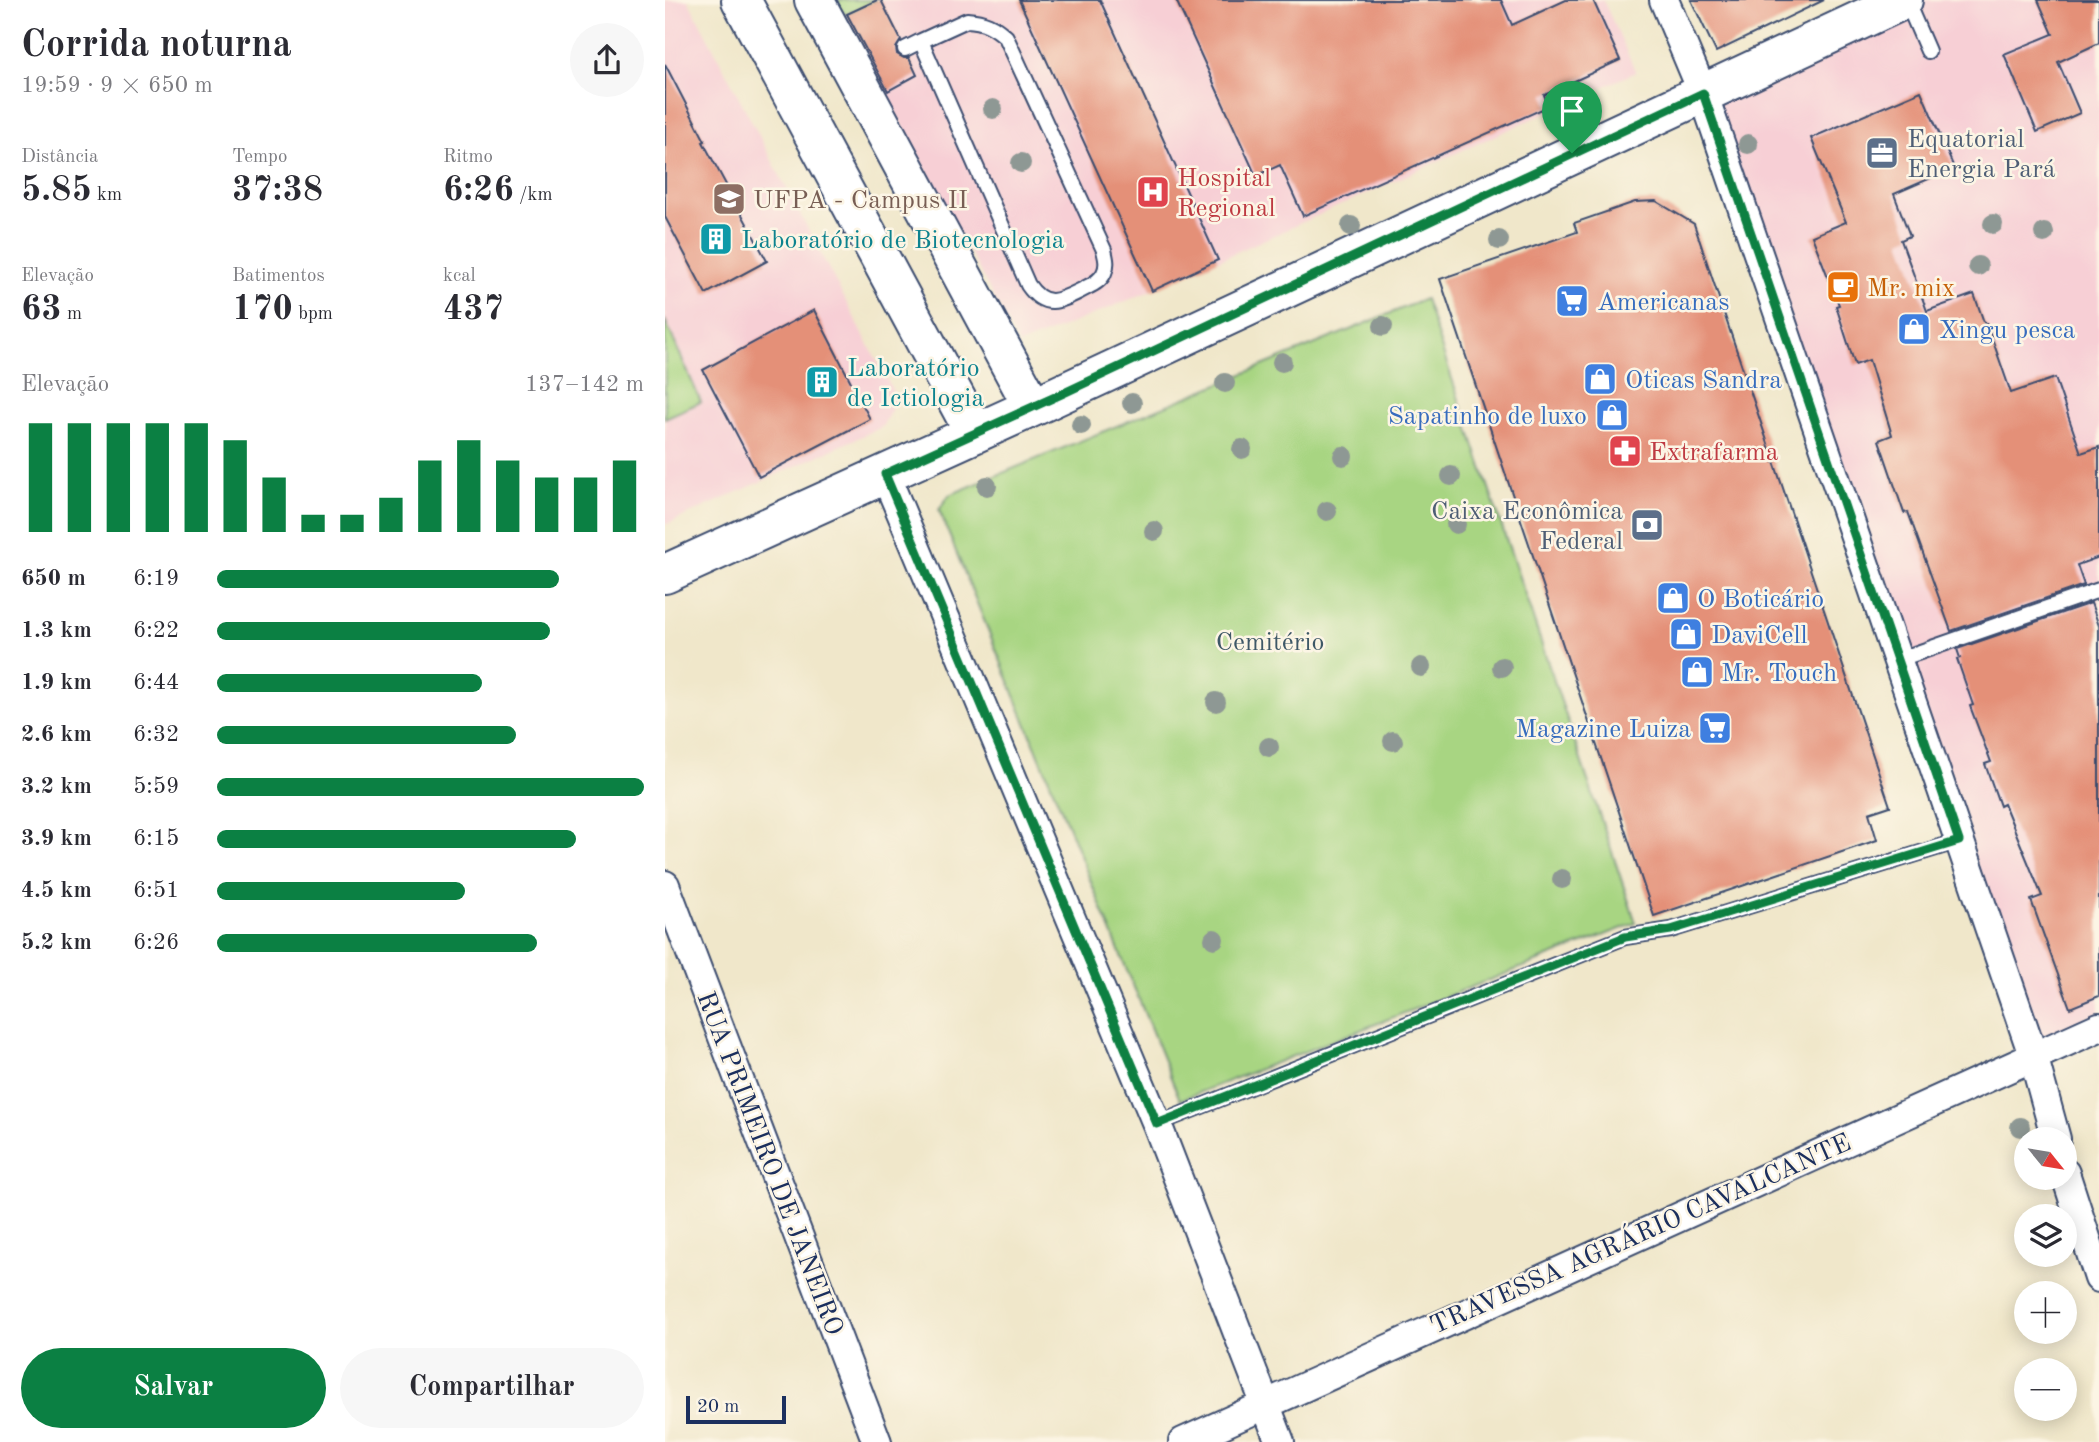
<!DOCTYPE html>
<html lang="pt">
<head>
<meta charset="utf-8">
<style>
	body { margin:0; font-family:"Old Standard TT",serif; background:#f7f7f7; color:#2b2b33; height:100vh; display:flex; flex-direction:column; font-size:26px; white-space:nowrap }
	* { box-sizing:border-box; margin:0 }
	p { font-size:23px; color:#7c7c81 }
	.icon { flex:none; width:38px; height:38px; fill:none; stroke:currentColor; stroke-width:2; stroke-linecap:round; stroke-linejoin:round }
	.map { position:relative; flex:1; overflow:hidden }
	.drawer { display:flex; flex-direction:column; background:#fff; width:665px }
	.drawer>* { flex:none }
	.needle { width:46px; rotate:120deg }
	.buttons { position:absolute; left:1349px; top:1127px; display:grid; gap:14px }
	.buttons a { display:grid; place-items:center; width:63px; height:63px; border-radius:50%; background:#fff; box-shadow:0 4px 18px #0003; font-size:35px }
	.scale { position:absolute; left:21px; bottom:18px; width:100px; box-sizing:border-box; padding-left:7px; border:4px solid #1b2f5e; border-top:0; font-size:19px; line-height:24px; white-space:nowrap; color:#1b2f5e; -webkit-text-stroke:5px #fcf5e5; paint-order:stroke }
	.pin { position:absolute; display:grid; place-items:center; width:60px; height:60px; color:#fff; margin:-72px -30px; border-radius:50% 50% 50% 0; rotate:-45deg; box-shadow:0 0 7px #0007 }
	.pin .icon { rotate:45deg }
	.round { display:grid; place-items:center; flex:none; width:74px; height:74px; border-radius:37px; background:#f7f7f7 }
	.head { display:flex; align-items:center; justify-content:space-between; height:119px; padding:0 21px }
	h1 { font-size:38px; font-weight:700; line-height:52px }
	.stats { display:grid; grid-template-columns:repeat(3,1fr); gap:10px; height:119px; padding:7px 21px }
	.stats div { display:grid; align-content:center }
	.stats b { font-size:35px; font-weight:700 }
	.stats small { font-size:19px; font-weight:400 }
	.stats p { font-size:19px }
	.chart { height:196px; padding:14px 21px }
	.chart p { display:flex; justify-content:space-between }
	.chart svg { width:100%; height:126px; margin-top:7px; stroke:#0b8043; stroke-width:6 }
	.button { display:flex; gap:14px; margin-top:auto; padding:14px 21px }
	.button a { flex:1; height:80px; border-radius:42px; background:#0b8043; color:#fff; font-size:28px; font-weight:700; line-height:80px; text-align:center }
	.button a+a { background:#f7f7f7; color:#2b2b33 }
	ul { padding:0 21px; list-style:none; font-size:23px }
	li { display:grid; grid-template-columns:112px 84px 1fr; align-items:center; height:52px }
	li i { height:18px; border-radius:9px; background:#0b8043 }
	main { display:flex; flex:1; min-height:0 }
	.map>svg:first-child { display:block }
	.built { fill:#f7cfd5 }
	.green { fill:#a8d582; stroke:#628270; stroke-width:2 }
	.building { fill:#e49078 }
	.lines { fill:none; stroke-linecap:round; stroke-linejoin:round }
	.lane-casing { stroke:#3b4b6e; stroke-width:18 }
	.street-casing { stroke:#3b4b6e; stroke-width:32 }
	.secondary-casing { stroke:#3b4b6e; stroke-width:42 }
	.lane { stroke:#fff; stroke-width:14 }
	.street { stroke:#fff; stroke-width:28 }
	.secondary { stroke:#fff; stroke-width:38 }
	.tree { fill:#8e9894 }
	.route-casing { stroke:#fff; stroke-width:14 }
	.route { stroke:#0b8043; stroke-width:9 }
	.labels { text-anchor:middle; stroke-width:5; stroke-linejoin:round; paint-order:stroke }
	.service-label { font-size:26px; fill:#4e5e75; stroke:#fcf5e5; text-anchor:start }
	.health-label { font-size:26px; fill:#be3a42; stroke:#fcf5e5; text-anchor:start }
	.education-label { font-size:26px; fill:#785e54; stroke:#fcf5e5; text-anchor:start }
	.culture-label { font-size:26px; fill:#0d838f; stroke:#fcf5e5; text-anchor:start }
	.food-label { font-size:26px; fill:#c56008; stroke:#fcf5e5; text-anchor:start }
	.shop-label { font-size:26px; fill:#366cbe; stroke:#fcf5e5; text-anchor:start }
	.park-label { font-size:26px; fill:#3e5867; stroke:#fcf5e5 }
	.street-label { font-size:26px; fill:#1b2f5e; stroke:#fcf5e5 }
</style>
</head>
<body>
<main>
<section class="drawer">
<div class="head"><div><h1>Corrida noturna</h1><p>19:59 · 9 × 650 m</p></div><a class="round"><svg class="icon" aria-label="share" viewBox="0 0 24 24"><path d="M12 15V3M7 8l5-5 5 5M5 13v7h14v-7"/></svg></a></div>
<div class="stats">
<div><p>Distância</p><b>5.85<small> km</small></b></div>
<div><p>Tempo</p><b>37:38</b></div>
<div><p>Ritmo</p><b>6:26<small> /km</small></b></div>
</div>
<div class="stats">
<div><p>Elevação</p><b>63<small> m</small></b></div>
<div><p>Batimentos</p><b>170<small> bpm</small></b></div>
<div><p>kcal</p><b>437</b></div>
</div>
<div class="chart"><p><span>Elevação</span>137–142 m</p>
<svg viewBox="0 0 160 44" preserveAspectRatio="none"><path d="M5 44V6M15 44V6M25 44V6M35 44V6M45 44V6M55 44V12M65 44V25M75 44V38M85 44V38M95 44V32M105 44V19M115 44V12M125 44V19M135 44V25M145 44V25M155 44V19"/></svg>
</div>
<ul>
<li><b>650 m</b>6:19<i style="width:80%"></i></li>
<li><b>1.3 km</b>6:22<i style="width:78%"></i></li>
<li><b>1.9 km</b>6:44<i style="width:62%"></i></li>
<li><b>2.6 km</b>6:32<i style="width:70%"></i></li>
<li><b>3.2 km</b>5:59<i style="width:100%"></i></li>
<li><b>3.9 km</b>6:15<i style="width:84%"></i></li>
<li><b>4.5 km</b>6:51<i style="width:58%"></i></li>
<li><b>5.2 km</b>6:26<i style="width:75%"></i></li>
</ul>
<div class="button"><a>Salvar</a><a>Compartilhar</a></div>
</section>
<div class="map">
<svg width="1434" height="1442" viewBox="0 0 1434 1442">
	<rect width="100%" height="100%" fill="#fcf5e5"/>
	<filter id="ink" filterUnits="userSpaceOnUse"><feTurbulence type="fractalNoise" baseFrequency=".0143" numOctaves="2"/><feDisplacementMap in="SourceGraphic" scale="14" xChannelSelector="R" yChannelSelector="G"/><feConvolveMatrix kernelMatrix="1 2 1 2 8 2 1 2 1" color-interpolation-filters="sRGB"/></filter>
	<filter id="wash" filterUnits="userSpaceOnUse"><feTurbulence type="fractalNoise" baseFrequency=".00686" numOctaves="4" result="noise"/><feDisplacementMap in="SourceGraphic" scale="28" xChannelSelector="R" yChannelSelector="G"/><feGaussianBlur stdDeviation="1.57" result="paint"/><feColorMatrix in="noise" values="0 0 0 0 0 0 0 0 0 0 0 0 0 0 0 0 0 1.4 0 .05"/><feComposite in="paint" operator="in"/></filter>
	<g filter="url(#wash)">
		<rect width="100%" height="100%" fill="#f0e7ca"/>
		<!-- built -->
		<path class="built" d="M0,0H23L232,399L217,427L0,525Z
			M171,0H938L971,72L483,292L354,345Z
			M1256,0H1434V1013L1372,1040L1046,98Z"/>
		<!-- green -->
		<path class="green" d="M171,0H212L180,15Z
			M760,299L971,923L515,1100L274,510L284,495Z
			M0,320L36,402L0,418Z"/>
		<g id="blocks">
			<!-- building -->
			<path class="building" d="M212,0H216L236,40L231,48L232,54L239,58H244L252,75L223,91L182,14Z
				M354,0H435L553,260L487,291Z
				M511,0H836L847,25L901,0H928L955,60L879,95L884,106L638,216L615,165L591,176Z
				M1026,0H1159L1051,52Z
				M1373,0H1434V43L1393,62L1415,113L1372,132L1339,54L1388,34Z
				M0,64L40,141L38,142L102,261L41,294L0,217Z
				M1256,91L1289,168L1229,194L1245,236L1236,240L1262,311L1309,294L1320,325L1322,324L1346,393L1390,378L1416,453L1434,447V557L1412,565L1419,585L1286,631L1243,512L1239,513L1214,440L1227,435L1204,360L1190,365L1171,306L1174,305L1147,236L1181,222L1146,138Z
				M991,201L1029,224L1225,806L1204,813L1212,840L989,916L775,279L912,232L909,223L970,202Z
				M149,310L205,419L94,477L38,370Z
				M1426,603L1434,626V996L1405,1008L1366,900L1377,896L1339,804L1335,806L1320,764L1326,762L1305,706L1308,705L1292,659L1295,658L1292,649Z"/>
		</g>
	</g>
	<g filter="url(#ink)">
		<use href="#blocks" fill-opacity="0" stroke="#3b4b6e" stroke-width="2"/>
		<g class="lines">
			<defs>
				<path id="lane" d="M1241,0L1263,51
					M302,20C319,21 329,26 341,37L439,250C441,258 443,265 439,273C435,282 426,285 417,290C395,301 380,310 363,285L256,41Z
					M240,49L256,41
					M1232,660L1434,590
					M492,1124L960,937L1006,930L1294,841"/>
				<path id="street" d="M999,0L1038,93L1368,1055L1391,1139
					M220,474L492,1124L615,1442
					M0,885L212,1442
					M1400,1173L1434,1278
					M518,1442L1434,1027"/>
				<path id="secondary" d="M76,0L309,432
					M149,0L368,407
					M0,574L368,407L1238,0"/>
			</defs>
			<!-- lane casing -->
			<use href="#lane" class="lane-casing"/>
			<!-- street casing -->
			<use href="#street" class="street-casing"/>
			<!-- secondary casing -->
			<use href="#secondary" class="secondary-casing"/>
			<!-- lane -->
			<use href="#lane" class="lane"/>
			<!-- street -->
			<use href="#street" class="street"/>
			<!-- secondary -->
			<use href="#secondary" class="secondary"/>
		</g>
		<!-- trees -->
		<g class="tree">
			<circle cx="328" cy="109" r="10"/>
			<circle cx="1083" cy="144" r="10"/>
			<circle cx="356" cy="163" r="10"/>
			<circle cx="1328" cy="224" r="10"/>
			<circle cx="686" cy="226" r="10"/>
			<circle cx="1379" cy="233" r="10"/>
			<circle cx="834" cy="240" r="10"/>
			<circle cx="1313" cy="266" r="10"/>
			<circle cx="718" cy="326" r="10"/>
			<circle cx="617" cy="362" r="10"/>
			<circle cx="560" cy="383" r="10"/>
			<circle cx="467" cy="403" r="10"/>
			<circle cx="416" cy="425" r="10"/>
			<circle cx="577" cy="449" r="10"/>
			<circle cx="678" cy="456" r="10"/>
			<circle cx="786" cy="476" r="10"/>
			<circle cx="322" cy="486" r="10"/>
			<circle cx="662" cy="511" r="10"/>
			<circle cx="791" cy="524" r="10"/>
			<circle cx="489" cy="531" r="10"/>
			<circle cx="756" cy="667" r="10"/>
			<circle cx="837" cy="667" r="10"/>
			<circle cx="551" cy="702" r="10"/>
			<circle cx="728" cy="741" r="10"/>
			<circle cx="604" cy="747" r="10"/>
			<circle cx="897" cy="879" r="10"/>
			<circle cx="549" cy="939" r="10"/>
			<circle cx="1355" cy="1127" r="10"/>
		</g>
	</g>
	<g class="lines" filter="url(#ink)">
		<defs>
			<path id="route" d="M1038,93L1294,841L1006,930L960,937L492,1124L220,474L401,392Z"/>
		</defs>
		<!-- route casing -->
		<use href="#route" class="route-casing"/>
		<!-- route -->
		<use href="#route" class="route"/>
	</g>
	<!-- icons -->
	<defs>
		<symbol id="office-square" viewBox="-11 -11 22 22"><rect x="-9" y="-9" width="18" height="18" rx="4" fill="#5c6f8a" stroke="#fcf5e5"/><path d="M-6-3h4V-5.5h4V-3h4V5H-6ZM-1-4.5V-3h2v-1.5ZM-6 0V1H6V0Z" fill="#fff"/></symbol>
		<symbol id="hospital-square" viewBox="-11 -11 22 22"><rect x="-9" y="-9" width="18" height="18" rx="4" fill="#e0444e" stroke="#fcf5e5"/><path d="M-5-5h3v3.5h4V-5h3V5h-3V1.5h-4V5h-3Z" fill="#fff"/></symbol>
		<symbol id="university-square" viewBox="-11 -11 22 22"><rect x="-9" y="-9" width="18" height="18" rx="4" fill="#8d6e63" stroke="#fcf5e5"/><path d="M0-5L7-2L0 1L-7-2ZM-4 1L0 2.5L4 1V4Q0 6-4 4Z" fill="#fff"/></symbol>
		<symbol id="building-square" viewBox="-11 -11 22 22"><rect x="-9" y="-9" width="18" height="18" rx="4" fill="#0f9aa8" stroke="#fcf5e5"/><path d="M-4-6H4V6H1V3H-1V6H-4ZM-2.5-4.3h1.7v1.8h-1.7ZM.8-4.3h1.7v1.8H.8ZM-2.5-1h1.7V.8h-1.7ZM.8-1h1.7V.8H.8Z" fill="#fff"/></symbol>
		<symbol id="cafe-square" viewBox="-11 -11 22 22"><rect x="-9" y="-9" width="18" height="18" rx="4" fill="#e8710a" stroke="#fcf5e5"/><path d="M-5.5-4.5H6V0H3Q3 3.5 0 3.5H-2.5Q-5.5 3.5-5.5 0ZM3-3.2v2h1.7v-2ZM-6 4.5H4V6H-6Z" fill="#fff"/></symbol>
		<symbol id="supermarket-square" viewBox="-11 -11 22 22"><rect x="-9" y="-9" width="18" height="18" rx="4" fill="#3f7fe0" stroke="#fcf5e5"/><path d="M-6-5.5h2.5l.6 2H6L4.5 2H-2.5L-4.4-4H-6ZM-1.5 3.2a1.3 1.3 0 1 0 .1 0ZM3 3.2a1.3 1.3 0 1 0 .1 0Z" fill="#fff"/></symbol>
		<symbol id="shop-square" viewBox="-11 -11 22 22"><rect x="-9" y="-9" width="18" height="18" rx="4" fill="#3f7fe0" stroke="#fcf5e5"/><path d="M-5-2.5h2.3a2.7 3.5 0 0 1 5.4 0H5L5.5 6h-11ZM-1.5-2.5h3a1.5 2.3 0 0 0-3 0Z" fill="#fff"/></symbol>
		<symbol id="pharmacy-square" viewBox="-11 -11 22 22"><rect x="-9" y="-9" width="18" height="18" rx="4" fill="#e0444e" stroke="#fcf5e5"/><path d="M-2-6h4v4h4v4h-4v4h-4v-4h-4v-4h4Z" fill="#fff"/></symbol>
		<symbol id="bank-square" viewBox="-11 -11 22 22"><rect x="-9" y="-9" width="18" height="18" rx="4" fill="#5c6f8a" stroke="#fcf5e5"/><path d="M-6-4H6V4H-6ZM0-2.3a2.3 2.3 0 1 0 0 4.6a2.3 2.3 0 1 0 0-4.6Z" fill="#fff"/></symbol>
	</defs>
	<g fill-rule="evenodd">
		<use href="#office-square" x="1198" y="134" width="38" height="38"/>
		<use href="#hospital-square" x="469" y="173" width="38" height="38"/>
		<use href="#university-square" x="45" y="180" width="38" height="38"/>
		<use href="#building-square" x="32" y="220" width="38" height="38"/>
		<use href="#cafe-square" x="1159" y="268" width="38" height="38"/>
		<use href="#supermarket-square" x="888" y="282" width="38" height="38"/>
		<use href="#shop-square" x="1230" y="310" width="38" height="38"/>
		<use href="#shop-square" x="916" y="360" width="38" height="38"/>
		<use href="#building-square" x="138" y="363" width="38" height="38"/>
		<use href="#shop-square" x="928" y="396" width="38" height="38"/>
		<use href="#pharmacy-square" x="941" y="432" width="38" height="38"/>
		<use href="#bank-square" x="963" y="506" width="38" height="38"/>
		<use href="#shop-square" x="989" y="579" width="38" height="38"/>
		<use href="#shop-square" x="1002" y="615" width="38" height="38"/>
		<use href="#shop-square" x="1013" y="653" width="38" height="38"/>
		<use href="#supermarket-square" x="1031" y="709" width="38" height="38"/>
	</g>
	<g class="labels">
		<!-- service labels -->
		<g class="service-label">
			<text x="1242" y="147">Equatorial<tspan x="1242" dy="30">Energia Pará</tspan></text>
			<text x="958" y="519" text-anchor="end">Caixa Econômica<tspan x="958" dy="30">Federal</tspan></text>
		</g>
		<!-- health labels -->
		<g class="health-label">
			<text x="512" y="186">Hospital<tspan x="512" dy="30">Regional</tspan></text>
			<text x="984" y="460">Extrafarma</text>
		</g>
		<!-- education labels -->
		<g class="education-label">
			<text x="88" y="208">UFPA - Campus II</text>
		</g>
		<!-- culture labels -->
		<g class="culture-label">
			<text x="76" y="248">Laboratório de Biotecnologia</text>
			<text x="182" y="376">Laboratório<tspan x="182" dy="30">de Ictiologia</tspan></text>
		</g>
		<!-- food labels -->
		<g class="food-label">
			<text x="1202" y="296">Mr. mix</text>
		</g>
		<!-- shop labels -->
		<g class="shop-label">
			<text x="932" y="310">Americanas</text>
			<text x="1274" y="338">Xingu pesca</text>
			<text x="960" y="388">Oticas Sandra</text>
			<text x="922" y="424" text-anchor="end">Sapatinho de luxo</text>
			<text x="1032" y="607">O Boticário</text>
			<text x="1046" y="643">DaviCell</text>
			<text x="1056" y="681">Mr. Touch</text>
			<text x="1026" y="737" text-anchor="end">Magazine Luiza</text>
		</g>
		<!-- park labels -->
		<g class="park-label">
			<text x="605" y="650">Cemitério</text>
		</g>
		<!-- street labels -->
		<g class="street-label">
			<text transform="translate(106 1163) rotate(69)" y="9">RUA PRIMEIRO DE JANEIRO</text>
			<text transform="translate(975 1233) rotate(-24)" y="9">TRAVESSA AGRÁRIO CAVALCANTE</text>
		</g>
	</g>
</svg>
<div class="buttons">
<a><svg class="needle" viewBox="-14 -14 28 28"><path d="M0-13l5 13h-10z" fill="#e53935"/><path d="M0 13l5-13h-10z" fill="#7c7c81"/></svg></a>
<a><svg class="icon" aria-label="layers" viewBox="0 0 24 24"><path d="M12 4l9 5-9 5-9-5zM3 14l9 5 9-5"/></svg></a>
<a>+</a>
<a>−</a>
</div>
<div class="scale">20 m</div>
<div class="pin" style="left:907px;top:153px;background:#1e9e55"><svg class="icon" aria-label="arrive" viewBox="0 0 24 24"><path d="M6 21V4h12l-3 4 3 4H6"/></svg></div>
</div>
</main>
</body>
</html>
